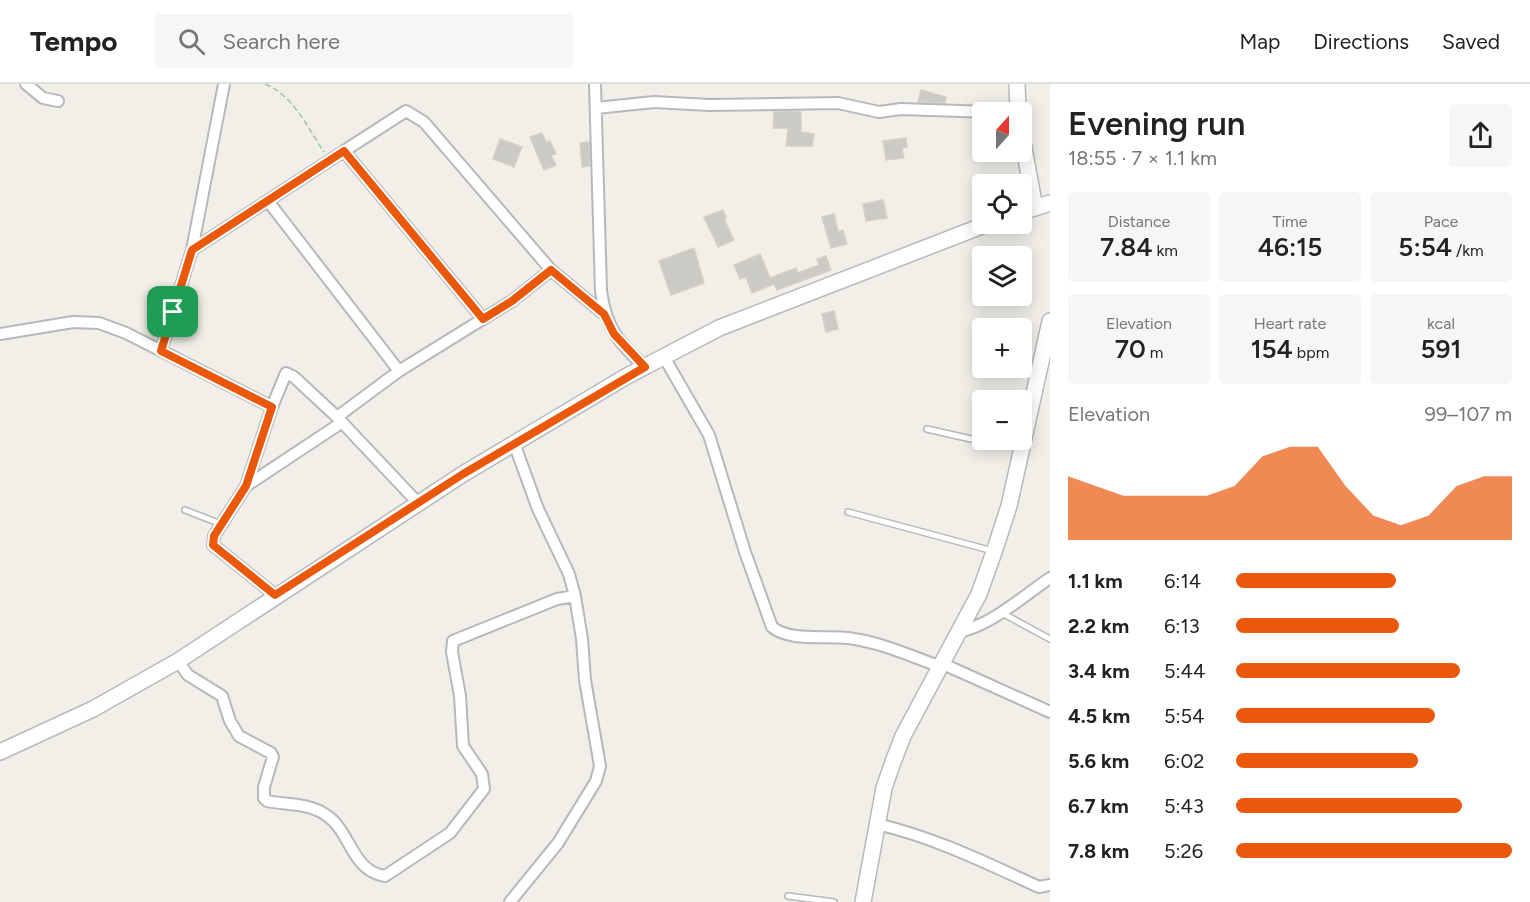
<!DOCTYPE html>
<html lang="en">
<head>
<meta charset="utf-8">
<style>
	body { margin:0; font-family:Figtree,sans-serif; background:#f6f6f6; color:#222; height:100vh; display:flex; flex-direction:column; font-size:22px; white-space:nowrap }
	* { box-sizing:border-box; margin:0 }
	p { font-size:20px; color:#767676 }
	.icon { flex:none; width:33px; height:33px; fill:none; stroke:currentColor; stroke-width:2; stroke-linecap:round; stroke-linejoin:round }
	.map { position:relative; flex:1; overflow:hidden }
	.side { display:flex; flex-direction:column; background:#fff; width:480px }
	.side>* { flex:none }
	.needle { width:39px; rotate:21deg }
	.controls { position:absolute; left:972px; top:18px; display:grid; gap:12px }
	.controls a { display:grid; place-items:center; width:60px; height:60px; border-radius:6px; background:#fff; box-shadow:0 3px 15px #0003; font-size:30px }
	.pin { position:absolute; display:grid; place-items:center; width:51px; height:51px; color:#fff; margin:-26px; border-radius:12px; box-shadow:0 3px 9px #0006 }
	.round { display:grid; place-items:center; flex:none; width:63px; height:63px; border-radius:6px; background:#f6f6f6 }
	.summary { display:flex; align-items:center; justify-content:space-between; height:102px; padding:0 18px }
	h1 { font-size:33px; font-weight:600; line-height:45px }
	.metrics { display:grid; grid-template-columns:repeat(3,1fr); gap:9px; height:102px; padding:6px 18px }
	.metrics div { display:grid; align-content:center; border-radius:6px; background:#f6f6f6; text-align:center }
	.metrics b { font-size:26px; font-weight:600 }
	.metrics small { font-size:16px; font-weight:400 }
	.metrics p { font-size:16px }
	.chart { height:168px; padding:12px 18px }
	.chart p { display:flex; justify-content:space-between }
	.chart svg { width:100%; height:108px; margin-top:6px; fill:#ea580c; opacity:.7 }
	ul { padding:0 18px; list-style:none; font-size:20px }
	li { display:grid; grid-template-columns:96px 72px 1fr; align-items:center; height:45px }
	li i { height:15px; border-radius:8px; background:#ea580c }
	header { display:flex; align-items:center; gap:36px; box-sizing:border-box; height:84px; padding:0 30px; background:#fff; border-bottom:2px solid #e0e0e0 }
	header strong { font-size:28px }
	nav { display:flex; gap:33px; margin-inline-start:auto; font-size:21px }
	.search { width:420px; height:54px; background:#f6f6f6; display:flex; align-items:center; gap:15px; box-sizing:border-box; padding:0 21px; border-radius:6px; color:#767676; font-size:22px }
	main { display:flex; flex:1; min-height:0 }
	.map>svg:first-child { display:block }
	.building { fill:#cccac5; stroke:#d6d1c6; stroke-width:1.5 }
	.lines { fill:none; stroke-linecap:round; stroke-linejoin:round }
	.lane-casing { stroke:#b5b8bc; stroke-width:8 }
	.street-casing { stroke:#b5b8bc; stroke-width:14 }
	.secondary-casing { stroke:#b6babf; stroke-width:18 }
	.path { stroke:#9cc7a9; stroke-width:1.5; stroke-dasharray:6 3; stroke-linecap:butt }
	.lane { stroke:#fff; stroke-width:5 }
	.street { stroke:#fff; stroke-width:10 }
	.secondary { stroke:#fff; stroke-width:15 }
	.route-casing { stroke:#fff; stroke-width:12 }
	.route { stroke:#ea580c; stroke-width:8 }
</style>
</head>
<body>
<header>
<strong>Tempo</strong>
<div class="search"><svg class="icon" aria-label="search" viewBox="0 0 24 24"><circle cx="10" cy="10" r="6"/><path d="M15 15l6 6"/></svg>Search here</div>
<nav><a>Map</a><a>Directions</a><a>Saved</a></nav>
</header>
<main>
<div class="map">
<svg width="1050" height="818" viewBox="0 0 1050 818">
	<rect width="100%" height="100%" fill="#f1efe8"/>
	<!-- building -->
	<path class="building" d="M921,6L946,13L945,19L918,18Z
		M774,27L801,28V48L814,50L812,62H786L788,44H773Z
		M542,49L546,58L550,57L556,70L551,71L556,81L544,86L530,53Z
		M906,54L907,63L902,64L904,74L886,76L883,57Z
		M500,55L522,63L514,83L493,75Z
		M589,58L590,82L582,83L580,59Z
		M883,116L887,134L866,137L863,120Z
		M723,126L726,134L724,135L734,156L718,163L704,133Z
		M834,130L838,148L843,146L847,160L831,164L822,133Z
		M694,164L704,199L671,211L659,177Z
		M760,170L770,194L796,184L798,189L819,181L817,175L826,172L831,186L777,206L774,200L752,209L746,193L740,195L734,181Z
		M834,227L838,245L826,248L822,230Z"/>
	<g class="lines">
		<defs>
			<path id="lane" d="M927,345L980,357L1020,362
				M185,426L221,440
				M848,428L993,467
				M1002,529L1050,555
				M788,812L834,818"/>
			<path id="street" d="M26,0L43,14L58,17
				M595,0L601,207C606,244 618,258 645,283
				M596,24L654,18L709,21L838,19L879,28L901,25L990,28
				M344,67L406,27L424,38L551,186L604,230
				M268,117L399,287
				M192,166L344,67L483,235
				M0,250L73,238L99,239L126,249L272,323
				M161,267L192,166L224,0
				M664,273L709,351L745,468L772,543C790,558 826,551 848,554C880,558 911,572 941,583
				M337,333L399,287L512,217L551,186
				M246,402L341,339
				M275,511L213,461L214,452L246,402L272,323L286,289L294,293L337,333L418,419
				M959,548C993,540 1022,513 1050,494
				M178,577L188,591L222,612L230,637L239,652L271,669L273,673L264,703V714L267,717C287,721 309,719 326,731C351,747 351,787 385,792L450,749L484,705L482,690L463,662L460,612L452,568L453,557L557,515L575,512
				M943,580L1050,628
				M877,740C936,754 984,778 1039,803L1050,801
				M510,818L558,759L596,697L600,682L585,596L582,555L575,512L569,490L538,425L514,359"/>
			<path id="secondary" d="M1017,0L1018,28
				M1022,53L1035,124
				M1022,128L1050,119
				M0,668L93,625L178,577L463,390L627,292L719,244L987,140
				M863,818L884,704L893,678L903,652L979,510L994,468L1009,422L1050,237"/>
		</defs>
		<!-- lane casing -->
		<use href="#lane" class="lane-casing"/>
		<!-- street casing -->
		<use href="#street" class="street-casing"/>
		<!-- secondary casing -->
		<use href="#secondary" class="secondary-casing"/>
		<!-- path -->
		<path class="path" d="M265,0C293,11 308,44 324,68"/>
		<!-- lane -->
		<use href="#lane" class="lane"/>
		<!-- street -->
		<use href="#street" class="street"/>
		<!-- secondary -->
		<use href="#secondary" class="secondary"/>
	</g>
	<g class="lines">
		<defs>
			<path id="route" d="M344,67L483,235L512,217L551,186L604,230L614,250L645,283L463,390L275,511L213,461L214,452L246,402L272,323L161,267L192,166Z"/>
		</defs>
		<!-- route casing -->
		<use href="#route" class="route-casing"/>
		<!-- route -->
		<use href="#route" class="route"/>
	</g>
</svg>
<div class="controls">
<a><svg class="needle" viewBox="-14 -14 28 28"><path d="M0-13l5 13h-10z" fill="#e53935"/><path d="M0 13l5-13h-10z" fill="#767676"/></svg></a>
<a><svg class="icon" aria-label="locate" viewBox="0 0 24 24"><circle cx="12" cy="12" r="6"/><path d="M12 2v4M12 18v4M2 12h4M18 12h4"/></svg></a>
<a><svg class="icon" aria-label="layers" viewBox="0 0 24 24"><path d="M12 4l9 5-9 5-9-5zM3 14l9 5 9-5"/></svg></a>
<a>+</a>
<a>−</a>
</div>
<div class="pin" style="left:173px;top:228px;background:#1e9e55"><svg class="icon" aria-label="arrive" viewBox="0 0 24 24"><path d="M6 21V4h12l-3 4 3 4H6"/></svg></div>
</div>
<section class="side">
<div class="summary"><div><h1>Evening run</h1><p>18:55 · 7 × 1.1 km</p></div><a class="round"><svg class="icon" aria-label="share" viewBox="0 0 24 24"><path d="M12 15V3M7 8l5-5 5 5M5 13v7h14v-7"/></svg></a></div>
<div class="metrics">
<div><p>Distance</p><b>7.84<small> km</small></b></div>
<div><p>Time</p><b>46:15</b></div>
<div><p>Pace</p><b>5:54<small> /km</small></b></div>
</div>
<div class="metrics">
<div><p>Elevation</p><b>70<small> m</small></b></div>
<div><p>Heart rate</p><b>154<small> bpm</small></b></div>
<div><p>kcal</p><b>591</b></div>
</div>
<div class="chart"><p><span>Elevation</span>99–107 m</p>
<svg viewBox="0 0 160 44" preserveAspectRatio="none"><path d="M0 44V18L10 22L20 26L30 26L40 26L50 26L60 22L70 10L80 6L90 6L100 22L110 34L120 38L130 34L140 22L150 18L160 18V44z"/></svg>
</div>
<ul>
<li><b>1.1 km</b>6:14<i style="width:58%"></i></li>
<li><b>2.2 km</b>6:13<i style="width:59%"></i></li>
<li><b>3.4 km</b>5:44<i style="width:81%"></i></li>
<li><b>4.5 km</b>5:54<i style="width:72%"></i></li>
<li><b>5.6 km</b>6:02<i style="width:66%"></i></li>
<li><b>6.7 km</b>5:43<i style="width:82%"></i></li>
<li><b>7.8 km</b>5:26<i style="width:100%"></i></li>
</ul>
</section>
</main>
</body>
</html>
